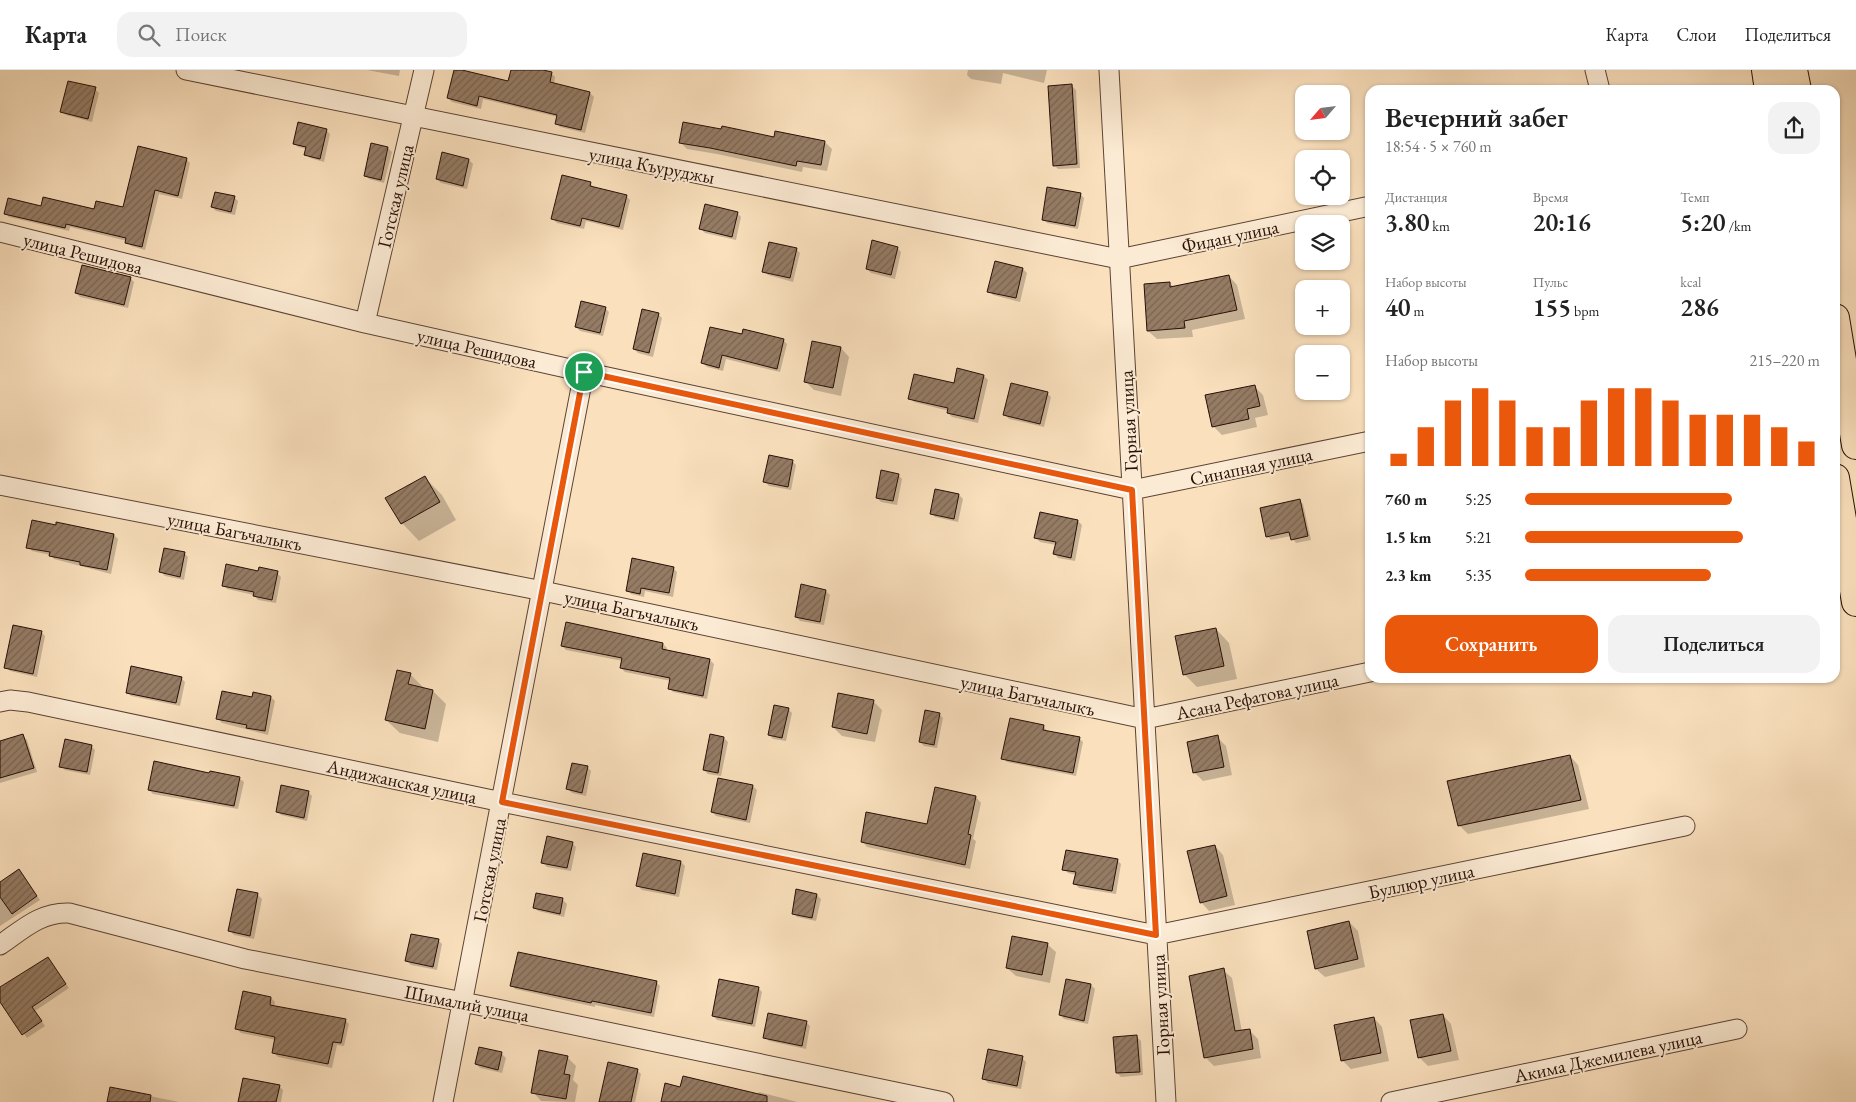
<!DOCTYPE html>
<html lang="ru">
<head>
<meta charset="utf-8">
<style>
	body { margin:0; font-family:"EB Garamond",serif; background:#f2f2f2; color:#222; height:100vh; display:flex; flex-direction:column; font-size:19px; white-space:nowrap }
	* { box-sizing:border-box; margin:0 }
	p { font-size:16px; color:#767676 }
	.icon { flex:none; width:28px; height:28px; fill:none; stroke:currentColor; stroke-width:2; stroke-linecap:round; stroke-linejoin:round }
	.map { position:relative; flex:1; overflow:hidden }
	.side { position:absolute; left:1365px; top:15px; width:475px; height:598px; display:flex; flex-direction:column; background:#fff; border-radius:15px; box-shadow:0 1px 4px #0004 }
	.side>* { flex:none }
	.needle { width:32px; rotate:242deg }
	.tools { position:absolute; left:1295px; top:15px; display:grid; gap:10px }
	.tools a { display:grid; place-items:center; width:55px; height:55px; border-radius:10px; background:#fff; box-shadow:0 1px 4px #0004; font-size:25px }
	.pin { position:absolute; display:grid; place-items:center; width:42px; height:42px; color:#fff; margin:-21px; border:2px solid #fff; border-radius:50%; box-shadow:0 1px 5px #0007 }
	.round { display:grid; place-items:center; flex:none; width:52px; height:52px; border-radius:15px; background:#f2f2f2 }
	.headline { display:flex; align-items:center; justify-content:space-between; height:85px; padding:0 20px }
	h1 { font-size:28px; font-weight:600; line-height:38px }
	.metrics { display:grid; grid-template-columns:repeat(3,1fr); gap:8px; height:85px; padding:5px 20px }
	.metrics div { display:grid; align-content:center }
	.metrics b { font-size:25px; font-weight:600 }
	.metrics small { font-size:14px; font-weight:400 }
	.metrics p { font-size:14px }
	.chart { height:140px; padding:10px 20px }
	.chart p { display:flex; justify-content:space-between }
	.chart svg { width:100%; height:90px; margin-top:5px; stroke:#ea580c; stroke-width:6 }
	.cta { display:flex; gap:10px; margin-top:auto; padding:10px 20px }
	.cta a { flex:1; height:58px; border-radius:15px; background:#ea580c; color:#fff; font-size:20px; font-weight:600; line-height:58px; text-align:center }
	.cta a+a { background:#f2f2f2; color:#222 }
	ul { padding:0 20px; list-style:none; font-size:16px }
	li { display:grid; grid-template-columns:80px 60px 1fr; align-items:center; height:38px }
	li i { height:12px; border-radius:6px; background:#ea580c }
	header { display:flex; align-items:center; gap:30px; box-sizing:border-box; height:70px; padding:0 25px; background:#fff; border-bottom:1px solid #e0e0e0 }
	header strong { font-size:24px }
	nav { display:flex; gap:28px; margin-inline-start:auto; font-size:18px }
	.search { width:350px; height:45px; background:#f2f2f2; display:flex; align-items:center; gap:12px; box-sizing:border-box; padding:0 18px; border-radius:15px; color:#767676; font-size:19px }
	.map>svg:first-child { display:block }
	.shadow { fill:#0003 }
	.building { fill:url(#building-hatch); stroke:#280f06 }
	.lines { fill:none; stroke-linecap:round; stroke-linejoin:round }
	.minor-casing { stroke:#5c4334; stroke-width:21 }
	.primary-casing { stroke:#280f06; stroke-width:30 }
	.minor { stroke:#fcebd4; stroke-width:19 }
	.primary { stroke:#fae0bd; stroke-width:28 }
	.route-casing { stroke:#fff; stroke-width:10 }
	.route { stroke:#ea580c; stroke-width:6 }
	.labels { text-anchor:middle; stroke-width:4; stroke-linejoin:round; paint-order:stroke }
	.street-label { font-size:19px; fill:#280f06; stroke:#fcebd4 }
</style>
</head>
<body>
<header>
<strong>Карта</strong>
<div class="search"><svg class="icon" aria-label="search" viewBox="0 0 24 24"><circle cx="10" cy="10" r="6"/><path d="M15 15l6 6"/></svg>Поиск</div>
<nav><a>Карта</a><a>Слои</a><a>Поделиться</a></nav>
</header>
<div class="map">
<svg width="1856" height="1032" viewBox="0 0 1856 1032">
	<defs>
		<pattern id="building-hatch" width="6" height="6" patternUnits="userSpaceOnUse" patternTransform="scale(1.25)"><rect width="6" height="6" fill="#957c65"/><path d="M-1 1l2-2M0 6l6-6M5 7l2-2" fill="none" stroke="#7a6451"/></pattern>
	</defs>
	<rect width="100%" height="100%" fill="#fae0bd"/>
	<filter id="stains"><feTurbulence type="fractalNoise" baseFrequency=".004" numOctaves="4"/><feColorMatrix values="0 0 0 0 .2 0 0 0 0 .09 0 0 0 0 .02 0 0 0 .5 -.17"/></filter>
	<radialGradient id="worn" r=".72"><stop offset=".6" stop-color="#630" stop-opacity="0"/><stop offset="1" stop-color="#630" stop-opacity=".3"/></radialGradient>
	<!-- shadow -->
	<path class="shadow" d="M367,0H400L399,6Z
		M455,0L509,13L512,0H537L551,3L555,7L554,14L590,23L594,27L585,63L560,57L556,53L558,47L483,29L481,39L452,32L448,28Z
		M968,0H1047L1044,13L1003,3L1001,14L971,9L967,5Z
		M1072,16L1076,20L1080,98L1058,99L1054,95Z
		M95,19L99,23L92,52L66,45L62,41Z
		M326,60L330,64L324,92L310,88L306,84L307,79L298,77L294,73Z
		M775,68L825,72L832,79L827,101L803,97L802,102L717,84L687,79L681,73Z
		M388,78L392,82L384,113L369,109L365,105Z
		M186,89L190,93L182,129L159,124L145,180L131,176L127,171L70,157L69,161L9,147L5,143L41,137L95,141L124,138Z
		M469,90L473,94L467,119L441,113L437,109Z
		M590,113L594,118L626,126L630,130L623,160L586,151L584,159L557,153L553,149Z
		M1080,124L1084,128L1078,159L1047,153L1043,149Z
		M234,127L238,131L235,145L216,141L212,137Z
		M737,143L741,147L736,170L705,163L701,159Z
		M897,178L901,182L895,209L871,203L867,199Z
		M796,179L800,183L793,212L768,205L764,201Z
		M995,193L1023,199L1027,203L1020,232L993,225L989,221Z
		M1229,206L1237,215L1245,249L1192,260L1193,267L1157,269L1148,261L1169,213L1174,217Z
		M130,208L134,212L128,238L80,227L76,223Z
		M605,238L609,242L603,266L580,261L576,257Z
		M658,244L662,248L653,287L638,283L634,279Z
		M743,266L783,270L787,274L780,302L726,289L723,301L707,297L703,293Z
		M813,272L841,278L849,287L841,326L814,320L805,311Z
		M958,300L984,306L988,310L978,353L952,347L948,343L949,341L914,332L910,328L955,314Z
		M1254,316L1263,325L1268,345L1255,348L1257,357L1222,365L1213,356Z
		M1047,323L1051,327L1044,357L1009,349L1005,345Z
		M792,391L796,395L791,420L769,416L765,412Z
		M898,405L902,409L897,435L881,432L877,428Z
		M424,407L442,425L456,450L419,471L402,453Z
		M959,425L963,429L958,452L935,447L931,443Z
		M1299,430L1303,434L1311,470L1296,473L1291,466L1271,470L1267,466Z
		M1041,444L1078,451L1082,455L1075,491L1058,488L1055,484L1056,475L1040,472L1036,468Z
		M57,453L114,465L118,469L111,504L54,489L50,485L32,481L28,477L57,456Z
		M184,483L188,487L184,510L165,506L161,502Z
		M673,498L677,502L673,527L645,521L644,527L631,524L627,520Z
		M259,502L277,503L281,507L276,533L258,530L254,525L227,519L223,515Z
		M826,521L830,525L824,555L800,551L796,547Z
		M1216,559L1229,573L1237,609L1197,617L1184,604Z
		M41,562L45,566L37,607L10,601L6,597Z
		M663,574L667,578L666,581L710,590L714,594L707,629L673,622L669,618L671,611L625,602L621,598L623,591L566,580L562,576Z
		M410,604L423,617V619L433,621L446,634L438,672L400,663L386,650Z
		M181,608L185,612L180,636L131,626L127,622Z
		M271,627L275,631L268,665L222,653L218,649L253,628Z
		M873,631L882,640L875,672L842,666L833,657Z
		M788,639L792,643L786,671L773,669L769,665Z
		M939,644L943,648L937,678L924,676L920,672Z
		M1044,656L1047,662L1079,668L1083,672L1076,706L1007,692L1003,688Z
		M711,665L724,668L728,672L721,706L708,704L704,700Z
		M23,666L27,670L37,702L0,713V673Z
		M1217,667L1226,676L1232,705L1203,711L1194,702Z
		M91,676L95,680L90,705L65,700L61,696Z
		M1570,686L1578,695L1589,739L1468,764L1459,755Z
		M587,697L591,701L586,726L572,723L568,719Z
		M210,704L239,708L244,712L238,739L153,724L149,720Z
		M753,716L757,720L750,753L716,746L712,742Z
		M308,722L312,726L307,751L281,745L277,741Z
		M976,727L981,733L973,769L976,771L970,799L867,777L862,771L928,756Z
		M572,773L576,777L571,801L547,797L543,793Z
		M1215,776L1223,785L1235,835L1209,841L1201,832Z
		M644,785L681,792L685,796L679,827L642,820L638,816Z
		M1117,790L1121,794L1116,824L1079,818L1075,814L1076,805L1068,803L1064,799Z
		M22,805L40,830L0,856V813Z
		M238,820L258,825L262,829L254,869L234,865L230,861Z
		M537,824L563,830L567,834L564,847L538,841L534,837Z
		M817,825L821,829L816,851L797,847L793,843Z
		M1349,852L1358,861L1365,897L1325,907L1316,899L1308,862Z
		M438,870L442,874L437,900L411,895L407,891Z
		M1047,874L1056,882L1050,913L1016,906L1007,898Z
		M51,893L69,918L35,941L45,956L27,968L0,930V919Z
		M1223,900L1232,908L1242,962L1249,960L1258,969L1261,988L1214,996L1205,987Z
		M1067,911L1091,915L1095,919L1088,954L1064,949L1060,945Z
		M656,912L660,916L654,947L595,935V937L515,919L511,915Z
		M758,918L762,922L755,957L717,950L713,946Z
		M271,928L275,932L274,937L345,950L349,954L344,976L337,975L332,998L278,987L274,983L276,970L241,963L237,959Z
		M1443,945L1451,954L1459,990L1428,996L1419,987Z
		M1374,948L1382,957L1389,991L1351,999L1342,990Z
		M806,952L810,956L806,979L769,971L765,967Z
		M1137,967L1141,971L1143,1005L1121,1007L1117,1003Z
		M480,979L502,984L506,988L502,1003L480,998L476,994Z
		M567,987L576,996L573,1010L578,1015L575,1032L541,1031L533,1022Z
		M1022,988L1026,992L1021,1019L988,1013L984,1009Z
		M637,1000L641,1004L635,1032H600Z
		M279,1016L283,1020L281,1032H240Z
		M111,1018L179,1032H108Z
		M681,1018L758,1025L759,1022L797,1032H662Z"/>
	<!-- building -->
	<path class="building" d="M454,0H462L508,11L511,0H543L552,2L550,12L590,22L581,60L555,54L557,45L479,26L477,36L447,28Z
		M68,11L96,17L88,49L60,42Z
		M1072,14L1077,94L1053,96L1048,16Z
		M298,52L327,59L320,89L304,85L306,77L293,74Z
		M683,52L721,59L722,56L774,67L775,61L825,71L821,95L797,91L796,96L710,78L679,73Z
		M371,73L388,77L381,110L364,106Z
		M138,76L187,88L178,126L155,120L142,177L125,173L126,168L66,154L65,158L4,144L8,128L41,136L43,127L94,139L96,131L123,137Z
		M442,82L469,89L463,116L436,109Z
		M562,105L591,112L590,116L627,125L619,157L582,148L580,156L551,149Z
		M1047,117L1081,123L1075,156L1042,150Z
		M215,122L235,126L231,142L211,137Z
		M705,134L738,142L732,167L699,159Z
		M872,170L898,177L891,205L866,199Z
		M769,172L797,178L790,208L762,202Z
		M995,191L1023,198L1016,228L987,222Z
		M82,195L131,207L124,235L75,223Z
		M1229,205L1237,240L1184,251L1185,258L1147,261L1144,214L1170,212V217Z
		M581,231L606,237L600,263L575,257Z
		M642,239L659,243L649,283L633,279Z
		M710,257L742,264L743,259L784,269L777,299L722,285L719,298L701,293Z
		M812,271L841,277L833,318L804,312Z
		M957,298L984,305L974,349L947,343L948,338L908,329L914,304L954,313Z
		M1011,313L1048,322L1040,354L1003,345Z
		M1255,315L1260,336L1247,339L1249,349L1212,357L1205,325Z
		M769,385L793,390L788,417L763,412Z
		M881,400L899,404L893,431L876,428Z
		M425,406L440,432L401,454L385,428Z
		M935,419L959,424L954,449L930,444Z
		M1300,429L1308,466L1291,470L1289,462L1266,467L1260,438Z
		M1040,442L1078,450L1071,488L1053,484L1056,472L1034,468Z
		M32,450L56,455V452L114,464L107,500L80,495V492L49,486L50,482L26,478Z
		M164,478L185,482L180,507L159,502Z
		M632,488L674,497L669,523L641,518L640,524L626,521Z
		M226,494L258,501L259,497L278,501L272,530L253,526L254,522L222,516Z
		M801,514L826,520L820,552L795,547Z
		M566,552L663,573L662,579L710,589L703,626L668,619L670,608L620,598L622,588L561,576Z
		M13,555L42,561L33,604L4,598Z
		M1216,558L1224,596L1183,605L1175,566Z
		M131,596L182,607L176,633L126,623Z
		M397,600L411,603L408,614L433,620L425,659L385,650Z
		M222,621L252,627L253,622L271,626L265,661L246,658L247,655L216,649Z
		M838,623L874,630L867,664L832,657Z
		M774,635L789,638L782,668L768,665Z
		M925,640L940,643L934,675L919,672Z
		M1010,648L1044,655L1043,660L1080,667L1073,703L1001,689Z
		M23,664L34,698L0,708V671Z
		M710,664L724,667L718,703L703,700Z
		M1218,665L1224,697L1193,703L1187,672Z
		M65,669L92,675L87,702L59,697Z
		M1570,685L1581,730L1458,756L1447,711Z
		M154,691L209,703L210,701L240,707L234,736L148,720Z
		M572,693L588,696L582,723L566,719Z
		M718,708L753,715L746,750L711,742Z
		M281,715L309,721L304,748L276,742Z
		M935,717L976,726L968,764L971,765L965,795L861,772L866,742L927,754Z
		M547,766L573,772L567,798L541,793Z
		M1215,775L1227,826L1200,833L1187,781Z
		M1066,780L1118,789L1112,821L1073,814L1076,802L1062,800Z
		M643,783L681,791L675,824L636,816Z
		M19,799L37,826L12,844L0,827V812Z
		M237,819L258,823L250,866L228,861Z
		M796,819L817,824L812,848L792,844Z
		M536,823L563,828L560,844L533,838Z
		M1349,851L1358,889L1315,899L1307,861Z
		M411,864L439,869L433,897L405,891Z
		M1012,866L1048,873L1042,905L1006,898Z
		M518,882L657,911L651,943L592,931L591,933L510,916Z
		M48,887L66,914L32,937L42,951L22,965L0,932V917Z
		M1224,898L1235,961L1250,959L1253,979L1204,988L1189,906Z
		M719,909L759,917L752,954L712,946Z
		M1066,909L1091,914L1084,951L1059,945Z
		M243,921L271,927L270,935L346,949L341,973L333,972L328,994L272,983L275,967L235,959Z
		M768,943L807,951L802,976L763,968Z
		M1443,944L1451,981L1418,988L1410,950Z
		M1374,947L1381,983L1341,991L1334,955Z
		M1137,965L1140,1002L1116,1003L1113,967Z
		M479,977L502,982L498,1000L475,994Z
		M988,979L1023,986L1017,1016L982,1009Z
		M539,980L568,986L564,1004L570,1005L566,1029L531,1023Z
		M608,992L638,999L631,1032H599Z
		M683,1006L767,1026V1032H661L665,1013L680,1017Z
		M243,1008L280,1015L276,1032H238Z
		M110,1017L151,1025L150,1032H107Z"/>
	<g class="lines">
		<defs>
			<path id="minor" d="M186,0L1119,189L1370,136
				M1109,0L1166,1032
				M1595,0L1600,20
				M0,162L365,253L584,302L1132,420L1370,371
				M365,253L424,0
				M0,415L543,521L1145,649L1370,602
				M0,632L10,630L28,632L502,732L1156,865L1685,756
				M0,875C22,860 40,842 69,843L245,889L463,932L944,1032
				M443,1032L584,302
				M1391,1032L1737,959"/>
			<path id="primary" d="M1766,0L1769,20
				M1793,0L1797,20
				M1835,248L1856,375
				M1835,408L1856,532"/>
		</defs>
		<!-- minor casing -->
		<use href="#minor" class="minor-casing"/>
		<!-- primary casing -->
		<use href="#primary" class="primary-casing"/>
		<!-- minor -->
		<use href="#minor" class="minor"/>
		<!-- primary -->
		<use href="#primary" class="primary"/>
	</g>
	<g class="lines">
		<defs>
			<path id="route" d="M584,302L1132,420L1156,865L502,732Z"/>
		</defs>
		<!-- route casing -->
		<use href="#route" class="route-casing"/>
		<!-- route -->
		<use href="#route" class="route"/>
	</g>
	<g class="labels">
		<!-- street labels -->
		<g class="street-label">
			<text transform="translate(652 95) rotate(11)" y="7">улица Къуруджы</text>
			<text transform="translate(395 126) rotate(-77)" y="7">Готская улица</text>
			<text transform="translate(1230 166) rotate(-12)" y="7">Фидан улица</text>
			<text transform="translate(83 183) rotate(14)" y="7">улица Решидова</text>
			<text transform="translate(477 278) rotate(13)" y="7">улица Решидова</text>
			<text transform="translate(1128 351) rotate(-93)" y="7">Горная улица</text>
			<text transform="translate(1251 396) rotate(-12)" y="7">Синапная улица</text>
			<text transform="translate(235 461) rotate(11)" y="7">улица Багъчалыкъ</text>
			<text transform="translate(632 540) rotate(12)" y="7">улица Багъчалыкъ</text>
			<text transform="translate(1028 625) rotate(12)" y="7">улица Багъчалыкъ</text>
			<text transform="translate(1257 626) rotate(-12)" y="7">Асана Рефатова улица</text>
			<text transform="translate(402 711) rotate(12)" y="7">Андижанская улица</text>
			<text transform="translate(489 800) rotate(-79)" y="7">Готская улица</text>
			<text transform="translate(1421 811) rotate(-12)" y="7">Буллюр улица</text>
			<text transform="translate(467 933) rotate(11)" y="7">Шималий улица</text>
			<text transform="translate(1160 935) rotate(-93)" y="7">Горная улица</text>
			<text transform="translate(1608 986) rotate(-12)" y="7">Акима Джемилева улица</text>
		</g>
	</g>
	<rect width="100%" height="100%" filter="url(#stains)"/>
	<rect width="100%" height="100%" fill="url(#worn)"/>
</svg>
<div class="tools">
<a><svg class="needle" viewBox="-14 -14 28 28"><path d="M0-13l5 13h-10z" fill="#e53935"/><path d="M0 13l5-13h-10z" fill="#767676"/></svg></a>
<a><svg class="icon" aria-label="locate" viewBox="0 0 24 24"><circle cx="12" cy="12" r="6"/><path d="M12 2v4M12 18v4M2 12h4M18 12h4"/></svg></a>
<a><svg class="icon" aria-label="layers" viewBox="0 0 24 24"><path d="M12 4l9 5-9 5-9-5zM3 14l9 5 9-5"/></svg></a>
<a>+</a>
<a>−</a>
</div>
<div class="pin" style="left:584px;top:302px;background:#1e9e55"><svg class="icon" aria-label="arrive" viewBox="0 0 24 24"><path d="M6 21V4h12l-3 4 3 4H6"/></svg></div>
<section class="side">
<div class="headline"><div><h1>Вечерний забег</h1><p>18:54 · 5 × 760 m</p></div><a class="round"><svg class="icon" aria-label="share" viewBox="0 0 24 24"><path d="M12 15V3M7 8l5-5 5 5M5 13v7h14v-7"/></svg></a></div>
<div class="metrics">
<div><p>Дистанция</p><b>3.80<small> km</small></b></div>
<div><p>Время</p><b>20:16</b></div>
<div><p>Темп</p><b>5:20<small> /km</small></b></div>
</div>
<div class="metrics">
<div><p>Набор высоты</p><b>40<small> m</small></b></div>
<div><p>Пульс</p><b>155<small> bpm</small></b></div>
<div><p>kcal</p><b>286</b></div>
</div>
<div class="chart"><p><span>Набор высоты</span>215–220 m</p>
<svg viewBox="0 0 160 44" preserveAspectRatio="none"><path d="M5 44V38M15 44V25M25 44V12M35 44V6M45 44V12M55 44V25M65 44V25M75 44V12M85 44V6M95 44V6M105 44V12M115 44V19M125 44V19M135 44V19M145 44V25M155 44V32"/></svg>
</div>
<ul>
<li><b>760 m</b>5:25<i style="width:70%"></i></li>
<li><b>1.5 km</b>5:21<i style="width:74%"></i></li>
<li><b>2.3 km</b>5:35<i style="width:63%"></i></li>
</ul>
<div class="cta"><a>Сохранить</a><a>Поделиться</a></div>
</section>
</div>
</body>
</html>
